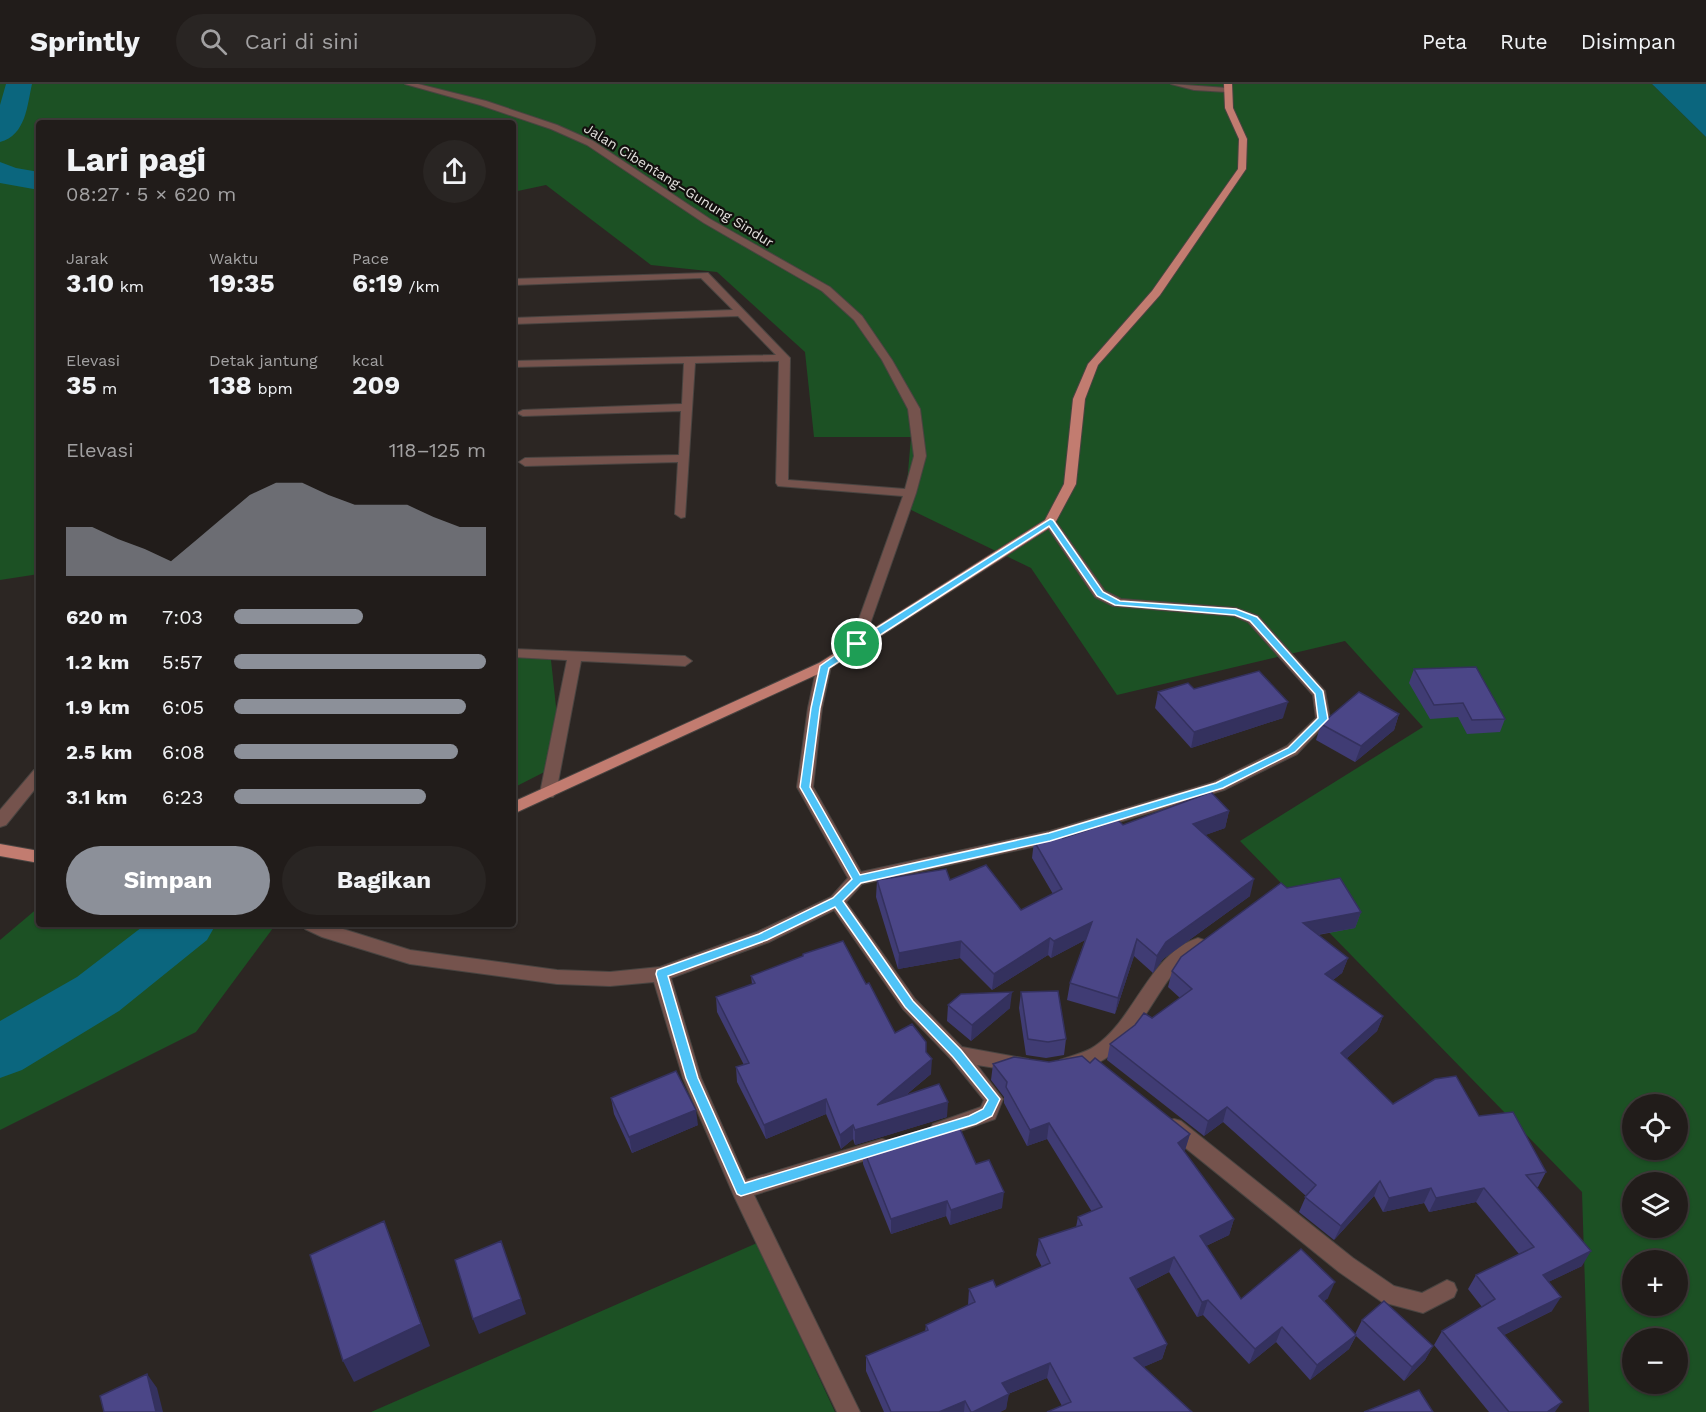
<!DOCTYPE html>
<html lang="id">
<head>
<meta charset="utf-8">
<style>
	body { margin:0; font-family:"Work Sans",sans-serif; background:#292523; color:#f1f3f6; height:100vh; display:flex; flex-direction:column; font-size:22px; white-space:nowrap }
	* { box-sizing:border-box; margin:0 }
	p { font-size:20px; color:#a2a1a2 }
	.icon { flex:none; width:33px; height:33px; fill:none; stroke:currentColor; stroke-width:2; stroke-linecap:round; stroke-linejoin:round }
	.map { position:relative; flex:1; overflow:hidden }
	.side { position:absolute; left:36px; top:36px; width:480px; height:807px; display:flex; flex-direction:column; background:#211c1a; border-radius:6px; box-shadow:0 2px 4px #0004,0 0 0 2px #3e3a39 }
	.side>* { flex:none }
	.fabs { position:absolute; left:1622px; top:1010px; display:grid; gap:12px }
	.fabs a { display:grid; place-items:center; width:66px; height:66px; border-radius:50%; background:#211c1a; box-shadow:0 2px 4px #0004,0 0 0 2px #3e3a39; font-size:30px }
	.pin { position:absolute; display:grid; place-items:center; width:51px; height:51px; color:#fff; margin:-26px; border:3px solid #fff; border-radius:50%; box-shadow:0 2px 6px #0007 }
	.round { display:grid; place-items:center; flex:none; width:63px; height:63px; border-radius:32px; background:#292523 }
	.overview { display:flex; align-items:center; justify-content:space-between; height:102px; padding:0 30px }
	h1 { font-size:33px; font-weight:700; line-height:45px }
	.metrics { display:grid; grid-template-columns:repeat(3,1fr); gap:9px; height:102px; padding:6px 30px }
	.metrics div { display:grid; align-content:center }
	.metrics b { font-size:26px; font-weight:700 }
	.metrics small { font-size:16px; font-weight:400 }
	.metrics p { font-size:16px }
	.chart { height:168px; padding:12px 30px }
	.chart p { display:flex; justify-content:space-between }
	.chart svg { width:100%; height:108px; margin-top:6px; fill:#8c9099; opacity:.7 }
	.button { display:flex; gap:12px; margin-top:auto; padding:12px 30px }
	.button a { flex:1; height:69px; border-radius:36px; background:#8c9099; color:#fff; font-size:24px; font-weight:700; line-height:69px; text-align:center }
	.button a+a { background:#292523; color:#f1f3f6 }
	ul { padding:0 30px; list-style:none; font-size:20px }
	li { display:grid; grid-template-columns:96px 72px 1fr; align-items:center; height:45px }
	li i { height:15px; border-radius:8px; background:#8c9099 }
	header { display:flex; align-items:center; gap:36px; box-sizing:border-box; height:84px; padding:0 30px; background:#211c1a; border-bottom:2px solid #3e3a39 }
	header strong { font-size:28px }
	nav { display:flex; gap:33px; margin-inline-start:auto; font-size:21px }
	.search { width:420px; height:54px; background:#292523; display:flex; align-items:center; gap:15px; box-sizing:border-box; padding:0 21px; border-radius:33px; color:#a2a1a2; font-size:22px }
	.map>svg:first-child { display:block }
	.green { fill:#1c5124; fill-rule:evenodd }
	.water { fill:#0b667e }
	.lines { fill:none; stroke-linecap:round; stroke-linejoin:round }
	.river { fill:#0b667e; fill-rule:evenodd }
	.minor-casing { stroke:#494441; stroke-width:2 }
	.major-casing { stroke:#494441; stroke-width:2 }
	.minor { fill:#75534d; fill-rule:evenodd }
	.major { fill:#c27c70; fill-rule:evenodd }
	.wall { fill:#403c74 }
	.shaded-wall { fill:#34315e }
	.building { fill:#4b4687; stroke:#34315e; stroke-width:1.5 }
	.route { fill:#4fc3f7; stroke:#fff; stroke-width:1.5; fill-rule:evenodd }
	.labels { text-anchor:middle; stroke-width:4.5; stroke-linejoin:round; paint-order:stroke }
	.far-street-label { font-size:14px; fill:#e3e0dd; stroke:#12100e }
</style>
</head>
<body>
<header>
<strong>Sprintly</strong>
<div class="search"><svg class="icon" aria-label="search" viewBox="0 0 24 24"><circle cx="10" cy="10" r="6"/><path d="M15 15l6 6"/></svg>Cari di sini</div>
<nav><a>Peta</a><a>Rute</a><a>Disimpan</a></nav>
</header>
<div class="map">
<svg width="1706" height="1328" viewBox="0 0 1706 1328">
	<rect width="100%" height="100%" fill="#2c2623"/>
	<!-- green -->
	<path class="green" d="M0,0H1652L1706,53V1328H1589L1582,1108L1240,757L1423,643L1345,557L1117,611L1031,484L905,423L911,353H814L805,268L717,188L651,181L546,101L513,108V39H39V490L0,496ZM1632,1020H1677V1065H1632ZM1632,1098H1677V1143H1632ZM1632,1176H1677V1221H1632ZM1632,1254H1677V1299H1632Z
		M513,571L551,576L562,679L513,704Z
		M39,823V840H276L196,948L0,1046V856Z
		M757,1159L835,1328H371Z"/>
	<!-- water -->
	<path class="water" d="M1652,0H1706V53Z"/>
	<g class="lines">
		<!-- river -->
		<path class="river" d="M6,0H32C27,22 26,51 0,58V21Z
			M0,78L16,84L39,88V106L0,99Z
			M146,840H216L207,856L119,927L22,986L0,994V937L77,893Z"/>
		<defs>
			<path id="minor" d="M405,0H418L486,17L557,41L593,57L710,135L830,203L862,232L892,276L920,325L926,372L916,409L862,563L857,564L850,560L903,412L778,402L776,399L779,277L695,279L685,433L681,434L675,430L678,378L525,382L519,378L525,374L679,371L681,327L523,332L517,329L523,326L682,320L684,279L513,283V277L776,271L738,232L513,240V234L733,226L701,194L513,201V195L708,189L790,274L788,396L905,405L914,372L908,325L882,276L854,236L822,207L704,139L587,61L551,45L480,21Z
				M1171,0L1227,4L1231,6L1227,8L1194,6Z
				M1050,434L1054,435L1105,507L1121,515L1236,524L1258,532L1325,607L1330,635L1297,670L1224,706L1050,759L862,800L846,818L915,915L962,963L1028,975L1031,980L1028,985L1022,988L977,981L1003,1015L995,1035L940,1054L933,1052L930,1046L933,1040L981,1023L984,1016L951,975L903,925L834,826L769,858L671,894L701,994L746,1096L882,1055L889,1057L892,1063L889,1069L882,1071L754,1111L860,1328H837L734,1112L683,994L654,898L610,902L557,900L410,880L322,853L305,845L303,840H327L410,866L557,886L610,888L660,883L757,848L831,813L848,794L797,703L808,624L817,582L824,577L831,582L822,624L813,703L861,788L1050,747L1214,698L1287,662L1316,634L1313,611L1248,538L1234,532L1113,522L1095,513L1044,438Z
				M513,565L685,572L692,577L685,582L581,577L556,709L553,713H543L540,709L567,576L513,573Z
				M39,685V700L6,741L0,743V726L34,686Z
				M1198,854L1204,856L1207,861L1204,866C1194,873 1182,879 1174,888C1147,923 1130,971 1083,985C1075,987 1068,989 1060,986L1058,981L1060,976C1073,971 1085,969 1095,962C1136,934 1149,870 1198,854Z
				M1174,1035L1181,1037L1353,1174L1394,1202L1422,1209L1447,1196L1454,1199L1457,1206L1454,1213L1423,1229L1382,1218L1339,1188L1167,1049L1164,1043L1167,1037Z"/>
			<path id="major" d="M1224,0H1232L1233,24L1247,55L1246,85L1160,211L1098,281L1085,315L1076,400L1054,441L829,585L513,730V718L819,579L1045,436L1064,400L1073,315L1088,280L1152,207L1238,85L1239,55L1225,24Z
				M0,760L39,767V779L0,772Z"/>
		</defs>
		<!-- minor casing -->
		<use href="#minor" class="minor-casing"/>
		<!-- major casing -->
		<use href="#major" class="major-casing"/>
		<!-- minor -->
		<use href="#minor" class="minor"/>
		<!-- major -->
		<use href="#major" class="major"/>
	</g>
	<!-- wall -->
	<path class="wall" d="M1414,585L1505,635L1500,648L1467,650L1458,633L1430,635L1409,599Z
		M1194,605L1283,634L1191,664L1155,624L1158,608Z
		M1399,630L1394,646L1355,678L1316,656L1321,640Z
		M1229,727L1225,744L1205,751L1250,812L1163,875L1153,889L1134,872L1115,930L1067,916L1070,899L1085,856L1051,874L1048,871L992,906L960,874L898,885L876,813L877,796H950L1021,826L1053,810L1032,774L1034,757L1063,754L1123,741Z
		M1361,828L1355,844L1318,851L1348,874L1342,889L1333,896L1383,932L1377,947L1346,975L1393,1020L1479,1032L1546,1088L1538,1103H1536L1582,1182L1548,1198L1552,1227L1504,1251L1555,1328H1489L1434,1261L1442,1247L1482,1223L1468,1205L1476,1191L1519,1170L1476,1118L1429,1128L1424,1119L1383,1128L1374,1112L1334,1156L1299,1128L1306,1112L1223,1038L1204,1052L1107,976L1110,960L1152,934L1180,914L1168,903L1172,887Z
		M803,870L866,900L895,949L926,968L931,990L906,1011L947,1033L855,1061L853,1055L841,1065L826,1030L766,1055L737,998L736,983L744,981L717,928L716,913L752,900L751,892L803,872Z
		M1021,908L1066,955L1064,971L1046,974L1026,971L1019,924Z
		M948,921L1010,924L971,957L947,937Z
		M1049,978L1090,979L1190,1050L1185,1066L1184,1067L1234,1135L1229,1151L1206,1162L1241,1215L1328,1214L1324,1217L1355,1250L1362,1236L1433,1262L1425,1276L1404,1297L1356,1252L1349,1265L1310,1296L1276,1258L1249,1280L1203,1231L1197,1233L1169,1188L1136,1205L1167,1260L1162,1275L1143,1283L1192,1328L1062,1322L1047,1294L1008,1310L1006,1325L1000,1328H884L866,1287V1272L925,1248L926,1241L968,1221L969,1205L996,1203L1042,1183L1036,1171L1039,1155L1076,1143L1078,1133L1092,1128L1047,1055L1027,1062L1004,1019V1013L991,996L993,980Z
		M611,1014L698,1041L632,1069L614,1030Z
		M863,1064L976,1080L1002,1124L950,1141L946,1132L891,1150L863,1080Z"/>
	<!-- shaded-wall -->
	<path class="shaded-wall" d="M1288,618L1283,634L1191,664L1194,648Z
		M1399,630L1394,646L1355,678L1361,662Z
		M1229,727L1225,744L1189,757L1193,740Z
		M1254,795L1250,812L1163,875L1153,889L1157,872L1166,858Z
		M1361,828L1355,844L1298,854L1303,839Z
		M1092,838L1089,854L1051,874L1054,857Z
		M1050,854L1048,871L992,906L994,890Z
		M1137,855L1134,872L1115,930L1118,914Z
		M961,857L960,874L898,885L899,869Z
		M1348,874L1342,889L1320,906L1325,890Z
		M1012,908L1010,924L971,957L972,941Z
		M1383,932L1377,947L1335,985L1341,969Z
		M932,975L931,990L877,1035V1021Z
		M826,1015V1030L766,1055L764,1041Z
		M948,1018L947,1033L855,1061V1046Z
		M1227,1023L1223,1038L1204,1052L1208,1037Z
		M696,1026L698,1041L632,1069L629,1053Z
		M1049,1039L1047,1055L1027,1062L1030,1046Z
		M853,1041V1055L841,1065L840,1051Z
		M1190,1050L1185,1066L1174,1075L1178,1059Z
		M1380,1097L1374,1112L1334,1156L1341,1142Z
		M1431,1104L1424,1119L1383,1128L1389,1114Z
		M1484,1104L1476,1118L1429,1128L1436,1114Z
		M1004,1108L1002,1124L950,1141L951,1126Z
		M947,1117L946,1132L891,1150V1135Z
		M1234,1135L1229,1151L1195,1167L1200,1152Z
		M384,1137L393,1160L430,1262L354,1298L343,1277Z
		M1591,1167L1582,1182L1534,1205L1543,1191Z
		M1174,1173L1169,1188L1126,1210L1130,1194Z
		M1335,1198L1328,1214L1313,1227L1319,1212Z
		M1561,1213L1552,1227L1490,1258L1498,1244Z
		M521,1215L526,1230L479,1250L473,1235Z
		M1208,1216L1203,1231L1197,1233L1202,1218Z
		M1282,1243L1276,1258L1249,1280L1255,1265Z
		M1356,1251L1349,1265L1310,1296L1317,1281Z
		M1167,1260L1162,1275L1130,1289L1134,1274Z
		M1433,1262L1425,1276L1404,1297L1412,1283Z
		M1050,1279L1047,1294L1000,1313L1002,1299Z
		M147,1290L157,1304L163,1328H156Z
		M1009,1310L1006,1325L1000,1328H973Z
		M965,1317L964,1328H939Z
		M1562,1318L1555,1328H1547Z"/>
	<!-- building -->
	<path class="building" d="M1476,583L1505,635L1472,636L1463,619L1434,621L1414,585Z
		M1259,587L1288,618L1194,648L1158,608L1188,599L1194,605Z
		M1359,608L1399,630L1361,662L1321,640Z
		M1211,708L1229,727L1193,740L1254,795L1166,858L1157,872L1137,855L1118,914L1070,899L1092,838L1054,857L1050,854L994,890L961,857L899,869L877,796L946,785L950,796L986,781L1021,826L1062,805L1034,757L1061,750L1063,754L1118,736L1123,741Z
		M1340,794L1361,828L1303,839L1348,874L1325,890L1383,932L1341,969L1393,1020L1435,995L1456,992L1479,1032L1513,1028L1546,1088L1526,1091L1591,1167L1543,1191L1561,1213L1498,1244L1562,1318L1547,1328H1509L1442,1247L1495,1215L1476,1191L1534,1163L1484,1104L1436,1114L1431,1104L1389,1114L1380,1097L1341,1142L1305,1113L1316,1101L1227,1023L1208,1037L1110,960L1135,941L1144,929L1152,934L1192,905L1172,887L1181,873L1281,799L1287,804Z
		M843,857L866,900L869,899L895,949L912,940L926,958V968L932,975L877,1021L939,1000L948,1018L855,1046L853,1041L840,1051L826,1015L764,1041L736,983L749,979L716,913L755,899L751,892L803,872V870Z
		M1058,907L1066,955L1048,958L1028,955L1021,908Z
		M1012,908L972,941L948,921L961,910Z
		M1082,972L1090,979L1095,974L1190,1050L1178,1059L1234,1135L1200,1152L1241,1215L1301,1165L1335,1198L1319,1212L1356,1251L1317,1281L1282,1243L1255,1265L1208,1216L1202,1218L1174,1173L1130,1194L1167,1260L1134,1274L1192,1328H1047L1071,1318L1050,1279L1002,1299L1009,1310L973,1328H971L965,1317L939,1328H891L866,1272L928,1246L926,1241L975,1218L969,1205L993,1196L996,1203L1050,1179L1039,1155L1082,1141L1078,1133L1102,1123L1049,1039L1030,1046L1006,1003L1007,998L993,980L1014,973L1049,978Z
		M676,987L696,1026L629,1053L611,1014Z
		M956,1036L976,1080L989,1076L1004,1108L951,1126L947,1117L891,1135L863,1064Z
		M384,1137L421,1240L343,1277L310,1171Z
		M501,1157L521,1215L473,1235L455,1176Z
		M1384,1217L1433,1262L1412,1283L1362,1236Z
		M147,1290L156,1328H104L100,1312Z
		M1419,1306L1433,1328H1364Z"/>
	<!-- route -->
	<path class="route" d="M1050,435L1053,436L1103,508L1120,517L1236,525L1257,533L1323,607L1328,635L1295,668L1223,704L1050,757L861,799L843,817L913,917L961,966L1000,1015L992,1032L976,1040L741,1112L737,1110L686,994L656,890L657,886L759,850L833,814L852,795L800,703L811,624L820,582L854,558ZM1049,442L1097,512L1115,521L1235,531L1250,537L1315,610L1318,634L1288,664L1216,699L1049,749L860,791L810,703L820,624L829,584ZM835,823L905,923L953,973L988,1016L983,1025L969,1032L745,1099L698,994L668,892L767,856Z"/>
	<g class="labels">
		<!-- far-street labels -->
		<g class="far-street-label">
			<text transform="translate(679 101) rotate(32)" y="5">Jalan Cibentang–Gunung Sindur</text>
		</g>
	</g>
</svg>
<div class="fabs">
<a><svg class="icon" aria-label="locate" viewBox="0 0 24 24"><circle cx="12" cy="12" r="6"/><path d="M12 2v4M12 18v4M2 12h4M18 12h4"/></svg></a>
<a><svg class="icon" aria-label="layers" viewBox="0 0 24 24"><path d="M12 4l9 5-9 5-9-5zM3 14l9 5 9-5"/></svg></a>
<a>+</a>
<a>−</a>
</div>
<div class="pin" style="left:857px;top:560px;background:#1e9e55"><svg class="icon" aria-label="arrive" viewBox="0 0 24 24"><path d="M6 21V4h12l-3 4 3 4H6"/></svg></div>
<section class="side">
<div class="overview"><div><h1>Lari pagi</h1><p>08:27 · 5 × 620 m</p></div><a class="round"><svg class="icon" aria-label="share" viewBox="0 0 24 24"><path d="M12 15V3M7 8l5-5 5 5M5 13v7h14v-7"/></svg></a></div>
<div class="metrics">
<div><p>Jarak</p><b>3.10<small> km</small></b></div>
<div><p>Waktu</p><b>19:35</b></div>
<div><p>Pace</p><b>6:19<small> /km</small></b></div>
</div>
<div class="metrics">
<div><p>Elevasi</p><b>35<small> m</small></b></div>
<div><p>Detak jantung</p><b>138<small> bpm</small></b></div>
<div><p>kcal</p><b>209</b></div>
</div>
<div class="chart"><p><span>Elevasi</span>118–125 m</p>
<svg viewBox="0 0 160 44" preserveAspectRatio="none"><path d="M0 44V24L10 24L20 29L30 33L40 38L50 29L60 20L70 11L80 6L90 6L100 11L110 15L120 15L130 15L140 20L150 24L160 24V44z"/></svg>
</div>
<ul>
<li><b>620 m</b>7:03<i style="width:51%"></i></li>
<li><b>1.2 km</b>5:57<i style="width:100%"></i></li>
<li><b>1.9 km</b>6:05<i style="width:92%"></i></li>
<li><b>2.5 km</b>6:08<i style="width:89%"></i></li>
<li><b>3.1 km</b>6:23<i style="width:76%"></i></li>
</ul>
<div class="button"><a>Simpan</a><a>Bagikan</a></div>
</section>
</div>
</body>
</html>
